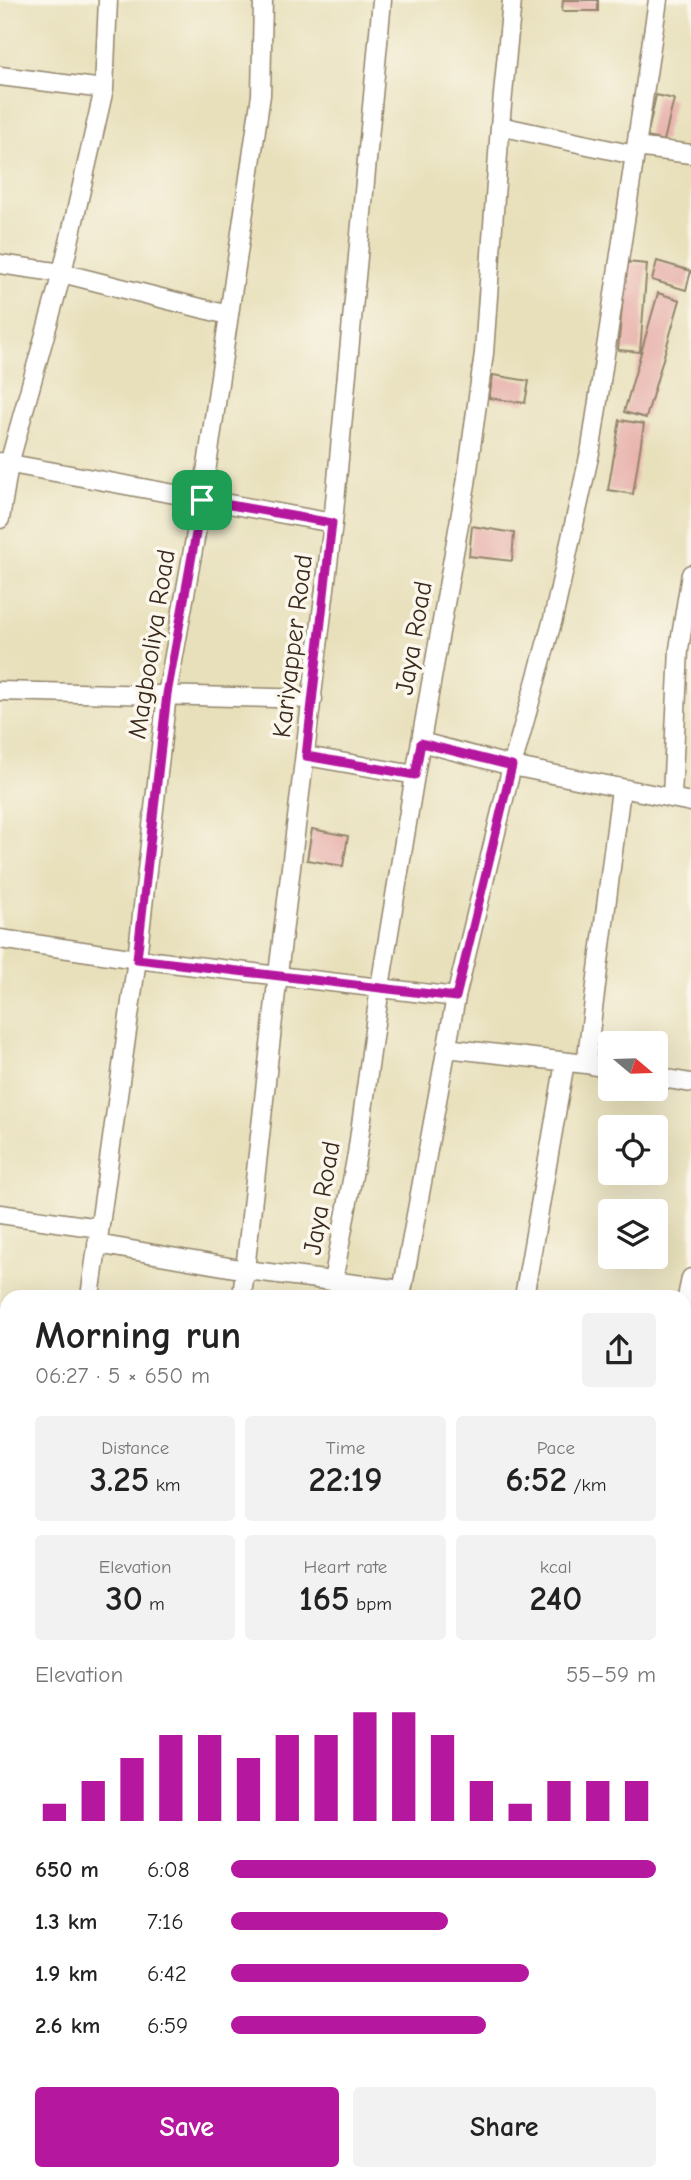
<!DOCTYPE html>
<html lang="en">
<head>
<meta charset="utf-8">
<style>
	body { margin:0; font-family:"Comic Neue",sans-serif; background:#f2f2f2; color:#222; height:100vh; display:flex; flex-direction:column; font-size:26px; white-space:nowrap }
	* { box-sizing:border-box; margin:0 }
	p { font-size:23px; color:#767676 }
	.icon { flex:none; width:38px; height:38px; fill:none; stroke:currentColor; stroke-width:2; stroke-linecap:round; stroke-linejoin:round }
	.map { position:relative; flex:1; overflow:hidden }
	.side { position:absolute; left:0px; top:1290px; width:691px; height:891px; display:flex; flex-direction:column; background:#fff; border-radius:21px 21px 0 0; box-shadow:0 7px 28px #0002 }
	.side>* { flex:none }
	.needle { width:46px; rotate:109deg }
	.fabs { position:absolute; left:598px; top:1031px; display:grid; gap:14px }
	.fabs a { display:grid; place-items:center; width:70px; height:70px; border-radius:7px; background:#fff; box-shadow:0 7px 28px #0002; font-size:35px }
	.pin { position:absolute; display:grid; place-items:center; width:60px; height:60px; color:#fff; margin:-30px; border-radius:14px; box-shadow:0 4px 10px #0006 }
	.round { display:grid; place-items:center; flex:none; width:74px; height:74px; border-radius:7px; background:#f2f2f2 }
	.headline { display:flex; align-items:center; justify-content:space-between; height:119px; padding:0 35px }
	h1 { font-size:38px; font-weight:800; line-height:52px }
	.figures { display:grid; grid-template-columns:repeat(3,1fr); gap:10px; height:119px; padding:7px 35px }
	.figures div { display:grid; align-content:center; border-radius:7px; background:#f2f2f2; text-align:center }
	.figures b { font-size:35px; font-weight:800 }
	.figures small { font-size:19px; font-weight:400 }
	.figures p { font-size:19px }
	.chart { height:196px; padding:14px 35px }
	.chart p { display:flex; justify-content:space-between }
	.chart svg { width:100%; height:126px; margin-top:7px; stroke:#b5179e; stroke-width:6 }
	.primary-button { display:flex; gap:14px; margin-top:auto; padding:14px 35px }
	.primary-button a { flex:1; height:80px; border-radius:7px; background:#b5179e; color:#fff; font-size:28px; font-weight:800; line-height:80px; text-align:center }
	.primary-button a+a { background:#f2f2f2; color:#222 }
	ul { padding:0 35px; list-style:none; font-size:23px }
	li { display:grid; grid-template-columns:112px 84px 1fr; align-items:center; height:52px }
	li i { height:18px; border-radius:9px; background:#b5179e }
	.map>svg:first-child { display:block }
	.building { fill:#e7b1aa }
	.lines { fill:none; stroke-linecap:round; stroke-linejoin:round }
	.minor-casing { stroke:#92856c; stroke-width:21 }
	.minor { stroke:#fff; stroke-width:18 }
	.route-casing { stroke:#fff; stroke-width:14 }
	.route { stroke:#b5179e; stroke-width:9 }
	.labels { text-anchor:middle; stroke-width:7; stroke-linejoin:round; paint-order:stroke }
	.street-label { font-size:26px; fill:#3b2a1e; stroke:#fbf7ec }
</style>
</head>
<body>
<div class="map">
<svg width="691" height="2180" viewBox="0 0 691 2180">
	<rect width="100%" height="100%" fill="#fbf7ec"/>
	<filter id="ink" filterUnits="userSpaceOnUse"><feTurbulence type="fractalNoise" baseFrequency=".0143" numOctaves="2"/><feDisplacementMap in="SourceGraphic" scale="14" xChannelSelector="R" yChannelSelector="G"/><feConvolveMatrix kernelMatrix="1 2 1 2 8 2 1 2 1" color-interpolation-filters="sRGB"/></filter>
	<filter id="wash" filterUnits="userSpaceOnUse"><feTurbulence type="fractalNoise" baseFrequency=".00686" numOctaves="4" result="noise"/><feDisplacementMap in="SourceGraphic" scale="28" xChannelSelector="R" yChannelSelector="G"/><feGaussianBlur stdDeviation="1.57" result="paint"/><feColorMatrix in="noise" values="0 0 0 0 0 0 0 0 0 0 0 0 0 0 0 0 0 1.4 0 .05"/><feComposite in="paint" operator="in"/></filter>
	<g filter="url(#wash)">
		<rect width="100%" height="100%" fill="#e8e0bb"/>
		<g id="blocks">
			<!-- building -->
			<path class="building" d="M563,0H598V11H562Z
				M656,95L674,99L664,141L647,137Z
				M657,261L691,271L686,290L652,280Z
				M626,262L647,264L640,352L618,350Z
				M658,293L680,300L646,418L624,412Z
				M493,375L529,381L525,403L489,398Z
				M620,420L644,424L633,494L608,490Z
				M472,526L514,533L512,561L469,556Z
				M312,829L348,836L343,866L307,860Z"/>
		</g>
	</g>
	<g filter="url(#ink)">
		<use href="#blocks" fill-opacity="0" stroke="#92856c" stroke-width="2"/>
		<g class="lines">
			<defs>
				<path id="minor" d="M0,76L104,89
					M500,126L634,155
					M636,147L691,154
					M0,264L62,273L228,315
					M0,462L333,523
					M0,519L9,464L62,273L104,89L108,0
					M0,691L313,699
					M421,742L512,766L691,802
					M306,756L415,775
					M672,797L679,649L691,574
					M0,939L137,959L456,997
					M446,1048L586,1064L621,789
					M586,1064L611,1069
					M656,1077L691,1083
					M0,1214L99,1228
					M97,1244L246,1270L402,1290
					M333,1281L357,1154L380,987L415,775L466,484L484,353L500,126L512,0
					M90,1297L137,959L167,694L202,500L261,95L263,0
					M242,1297L278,974L333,523L382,0
					M401,1297L456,997L512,766L553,619L591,448L658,0
					M524,1297L565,1062
					M684,1312L691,1278
					M0,1490H7
					M684,1619L691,1620
					M0,1759H7
					M684,1798L691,1799
					M0,2016L7,2017
					M684,2081L691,2083
					M3,2180L7,2143
					M106,2180L107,2174
					M534,2180L535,2174
					M634,2180L636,2174"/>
			</defs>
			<!-- minor casing -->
			<use href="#minor" class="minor-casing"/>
			<!-- minor -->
			<use href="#minor" class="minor"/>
		</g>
	</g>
	<g class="lines" filter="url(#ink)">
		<defs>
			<path id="route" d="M202,500L332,523L306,756L415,775L421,743L512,766L456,997L137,959L167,694Z"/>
		</defs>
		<!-- route casing -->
		<use href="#route" class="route-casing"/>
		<!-- route -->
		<use href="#route" class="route"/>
	</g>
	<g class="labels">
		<!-- street labels -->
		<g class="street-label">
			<text transform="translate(413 638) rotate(-80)" y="9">Jaya Road</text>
			<text transform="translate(151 644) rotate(-81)" y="9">Magbooliya Road</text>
			<text transform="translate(292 646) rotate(-83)" y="9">Kariyapper Road</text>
			<text transform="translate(321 1198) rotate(-80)" y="9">Jaya Road</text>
		</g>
	</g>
</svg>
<div class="fabs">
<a><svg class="needle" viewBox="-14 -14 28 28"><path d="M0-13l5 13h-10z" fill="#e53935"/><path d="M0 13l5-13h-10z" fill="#767676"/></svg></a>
<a><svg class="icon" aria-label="locate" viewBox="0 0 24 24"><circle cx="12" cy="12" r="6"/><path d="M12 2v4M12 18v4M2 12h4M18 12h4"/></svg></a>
<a><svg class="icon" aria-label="layers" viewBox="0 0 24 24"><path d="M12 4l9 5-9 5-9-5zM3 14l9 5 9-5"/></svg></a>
</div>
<div class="pin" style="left:202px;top:500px;background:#1e9e55"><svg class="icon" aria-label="arrive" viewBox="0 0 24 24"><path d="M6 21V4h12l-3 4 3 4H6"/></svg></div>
<section class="side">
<div class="headline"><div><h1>Morning run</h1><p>06:27 · 5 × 650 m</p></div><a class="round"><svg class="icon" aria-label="share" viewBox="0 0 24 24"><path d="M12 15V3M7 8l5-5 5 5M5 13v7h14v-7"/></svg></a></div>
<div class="figures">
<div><p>Distance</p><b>3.25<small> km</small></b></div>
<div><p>Time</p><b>22:19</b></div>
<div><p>Pace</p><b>6:52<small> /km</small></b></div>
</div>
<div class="figures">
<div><p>Elevation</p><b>30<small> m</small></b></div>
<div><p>Heart rate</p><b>165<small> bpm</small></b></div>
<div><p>kcal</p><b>240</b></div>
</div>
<div class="chart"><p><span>Elevation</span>55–59 m</p>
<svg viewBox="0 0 160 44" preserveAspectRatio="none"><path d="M5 44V38M15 44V30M25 44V22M35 44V14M45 44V14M55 44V22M65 44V14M75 44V14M85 44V6M95 44V6M105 44V14M115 44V30M125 44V38M135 44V30M145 44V30M155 44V30"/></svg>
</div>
<ul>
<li><b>650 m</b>6:08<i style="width:100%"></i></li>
<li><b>1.3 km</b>7:16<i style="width:51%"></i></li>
<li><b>1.9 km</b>6:42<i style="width:70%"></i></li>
<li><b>2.6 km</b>6:59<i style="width:60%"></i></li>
</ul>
<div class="primary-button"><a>Save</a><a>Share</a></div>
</section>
</div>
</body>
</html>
